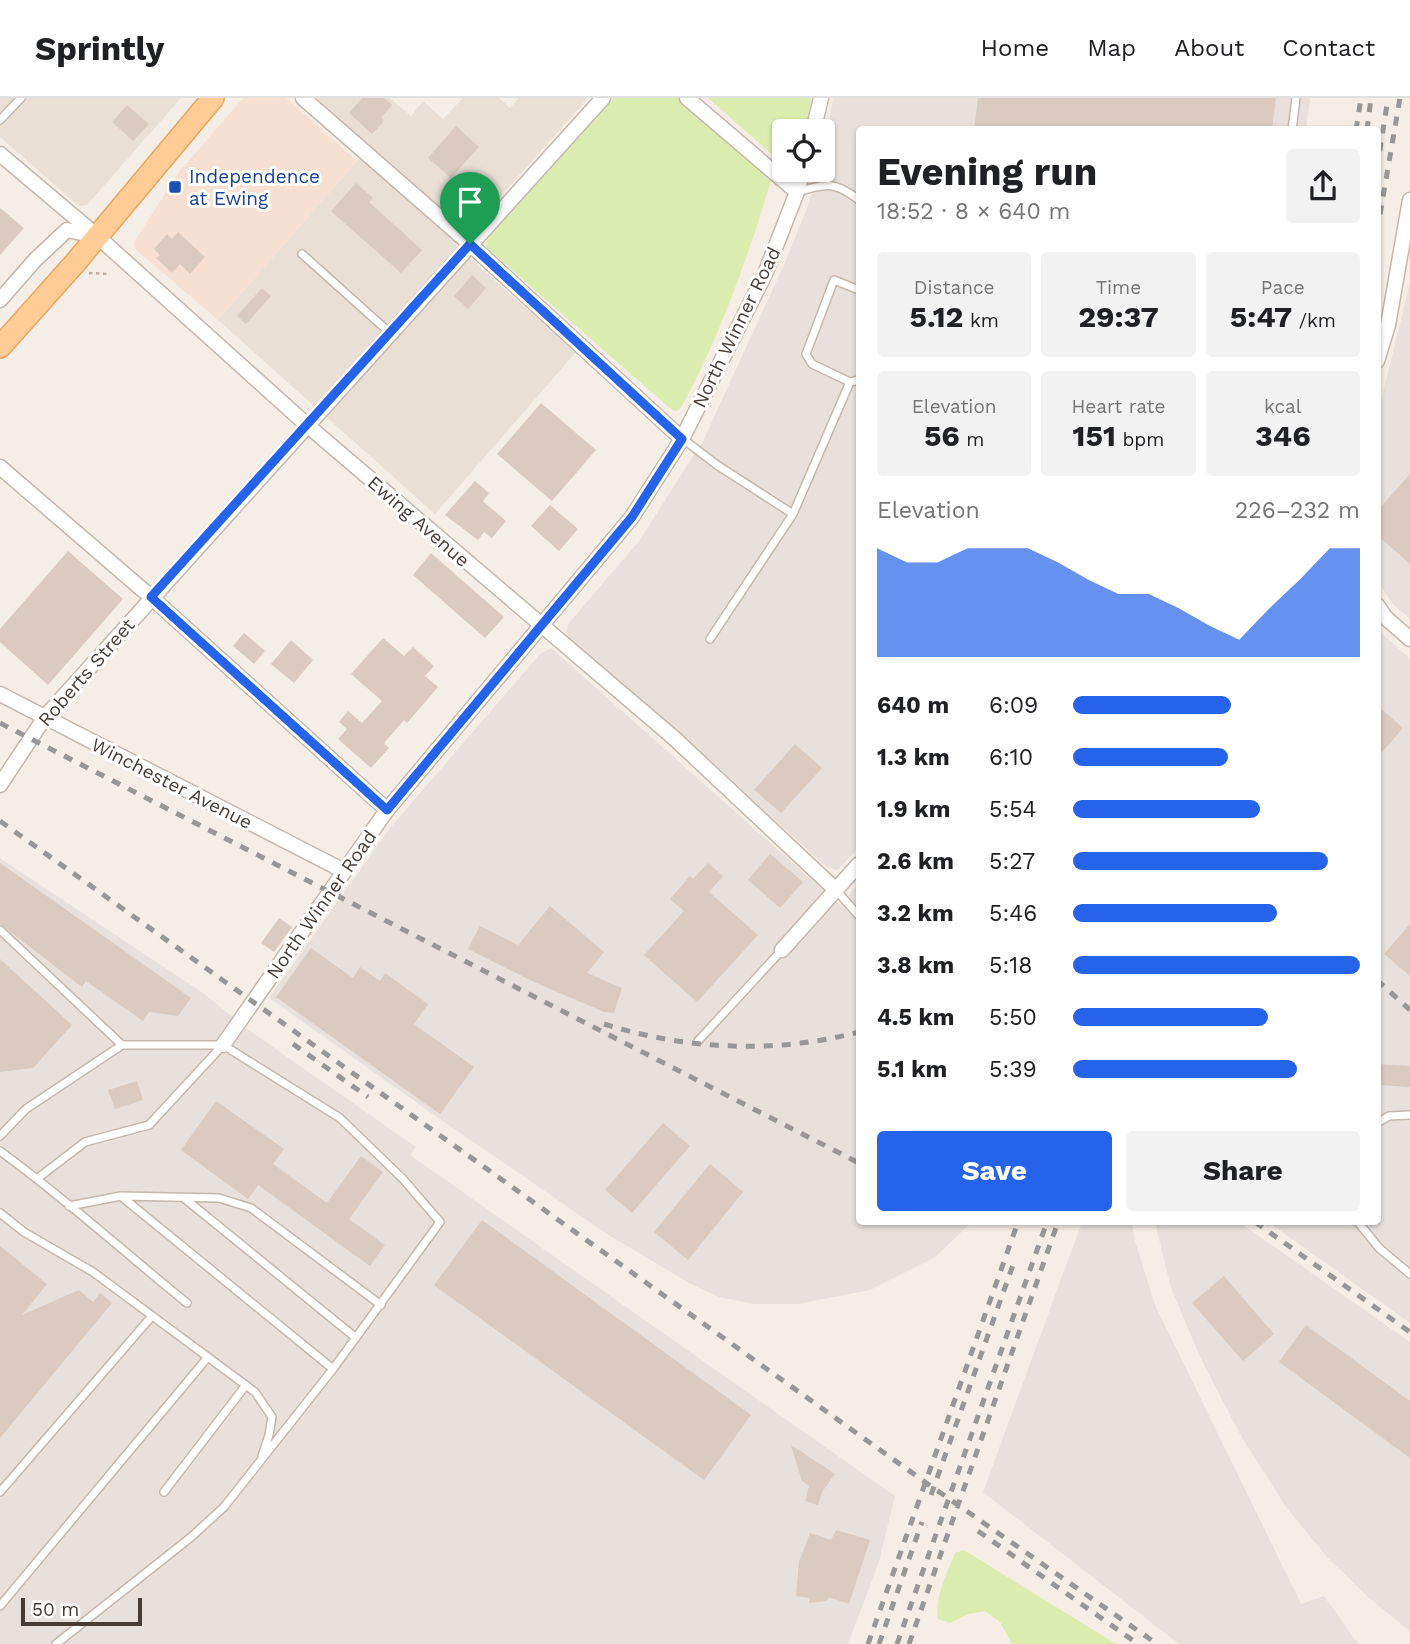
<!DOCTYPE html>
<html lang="en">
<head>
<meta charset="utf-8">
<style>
	body { margin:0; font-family:"Work Sans",sans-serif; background:#f2f2f2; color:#202124; height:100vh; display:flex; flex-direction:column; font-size:26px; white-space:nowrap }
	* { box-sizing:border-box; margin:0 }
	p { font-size:23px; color:#757577 }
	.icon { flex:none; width:38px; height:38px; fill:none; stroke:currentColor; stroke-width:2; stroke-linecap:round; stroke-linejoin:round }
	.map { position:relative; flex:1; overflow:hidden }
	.side { position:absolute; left:856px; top:28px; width:525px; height:1099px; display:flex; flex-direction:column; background:#fff; border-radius:7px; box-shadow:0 2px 5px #0004 }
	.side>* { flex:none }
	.controls { position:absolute; left:772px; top:21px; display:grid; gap:14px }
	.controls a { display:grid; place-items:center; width:63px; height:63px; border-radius:7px; background:#fff; box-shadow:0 2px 5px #0004; font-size:35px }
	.scale { position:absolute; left:21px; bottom:18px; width:121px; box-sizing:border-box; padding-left:7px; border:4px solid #483d36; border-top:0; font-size:19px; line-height:24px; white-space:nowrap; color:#483d36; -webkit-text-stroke:5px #fff; paint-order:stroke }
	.pin { position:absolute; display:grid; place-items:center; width:60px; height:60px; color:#fff; margin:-72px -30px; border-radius:50% 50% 50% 0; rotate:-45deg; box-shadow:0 0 7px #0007 }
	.pin .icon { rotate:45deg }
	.round { display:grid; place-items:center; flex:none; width:74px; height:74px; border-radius:7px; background:#f2f2f2 }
	.head { display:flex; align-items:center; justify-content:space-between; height:119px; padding:0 21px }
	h1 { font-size:38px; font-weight:700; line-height:52px }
	.stats { display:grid; grid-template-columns:repeat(3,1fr); gap:10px; height:119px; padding:7px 21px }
	.stats div { display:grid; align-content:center; border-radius:7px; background:#f2f2f2; text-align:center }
	.stats b { font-size:30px; font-weight:700 }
	.stats small { font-size:19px; font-weight:400 }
	.stats p { font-size:19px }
	.chart { height:196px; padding:14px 21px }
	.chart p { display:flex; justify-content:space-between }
	.chart svg { width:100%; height:126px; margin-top:7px; fill:#2563eb; opacity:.7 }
	.action { display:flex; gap:14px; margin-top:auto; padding:14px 21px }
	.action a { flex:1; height:80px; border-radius:7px; background:#2563eb; color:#fff; font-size:28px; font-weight:700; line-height:80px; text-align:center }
	.action a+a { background:#f2f2f2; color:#202124 }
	ul { padding:0 21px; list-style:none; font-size:23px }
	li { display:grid; grid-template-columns:112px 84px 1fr; align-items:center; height:52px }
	li i { height:18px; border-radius:9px; background:#2563eb }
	header { display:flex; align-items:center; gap:42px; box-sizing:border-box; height:98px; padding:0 35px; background:#fff; border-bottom:2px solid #e0e0e0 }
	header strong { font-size:33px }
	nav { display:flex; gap:38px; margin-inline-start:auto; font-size:24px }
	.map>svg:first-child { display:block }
	.residential { fill:#e9dfd5 }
	.commercial { fill:#f7e0d2 }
	.industrial { fill:#e7e0dc }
	.green { fill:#dcebae }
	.building { fill:#dacabf }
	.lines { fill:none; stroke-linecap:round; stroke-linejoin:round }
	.service-casing { stroke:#c4b7ac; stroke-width:10 }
	.minor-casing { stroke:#c4b7ac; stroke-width:17 }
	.primary-casing { stroke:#eaa560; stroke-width:24 }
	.path { stroke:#c3ac9a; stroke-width:2.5; stroke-dasharray:3.5 3.5; stroke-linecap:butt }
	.service { stroke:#fff; stroke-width:7 }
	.minor { stroke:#fff; stroke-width:14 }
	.primary { stroke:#ffcc96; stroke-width:21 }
	.rail { stroke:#979797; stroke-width:5; stroke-dasharray:9 9; stroke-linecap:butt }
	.route-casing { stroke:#fff; stroke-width:14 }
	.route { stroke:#2563eb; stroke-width:9 }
	.transit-dot { fill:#1a4fb4; stroke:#fff; stroke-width:2.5 }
	.labels { text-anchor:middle; stroke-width:6; stroke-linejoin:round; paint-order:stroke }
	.transit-label { font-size:19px; fill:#164399; stroke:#fff; text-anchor:start }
	.street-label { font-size:19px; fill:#483d36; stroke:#fff }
</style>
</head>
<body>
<header>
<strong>Sprintly</strong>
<nav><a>Home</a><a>Map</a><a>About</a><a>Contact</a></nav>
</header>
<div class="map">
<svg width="1410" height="1546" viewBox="0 0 1410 1546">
	<rect width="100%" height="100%" fill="#f5eee7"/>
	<!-- residential -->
	<path class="residential" d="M0,0H181L87,107L79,108L0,39Z
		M316,0H390L411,18L423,3L443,21L463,0H499L510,10L519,0H588L456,148L576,254L435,416L218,222L370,48Z"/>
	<!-- commercial -->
	<path class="commercial" d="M243,0H286L357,63L218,222L135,151L134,144L179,74Z"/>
	<!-- industrial -->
	<path class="industrial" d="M833,0H1310L1306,31L859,32V749L838,772L827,769L569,540L566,534L569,525L639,443L703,343L783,169L806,113L819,72H822L823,58Z
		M1410,185V521L1392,505L1377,482V319Z
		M1377,531L1410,561V1225L1268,1124H1377Z
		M551,550L840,807L859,785V1124H972L934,1160L870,1192L798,1206H754L719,1199L689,1185L607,1136L437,1019L269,900L390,730L540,556Z
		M0,760L203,895L250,933L416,1049L410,1057L895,1398L879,1464L848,1546H0Z
		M1082,1124H1132L1135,1143L1155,1207L1301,1506L1324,1498L1358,1546H1179L983,1394Z
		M1155,1124H1239L1410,1244V1533L1369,1500L1326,1458L1286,1409L1241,1338L1201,1261L1171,1190Z"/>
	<!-- green -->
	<path class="green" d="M614,0H679L771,83C747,162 720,238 681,310L677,313L672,312L487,150L486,146L488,140Z
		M708,0H811L805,33H784V67Z
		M964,1452L1116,1546H1012L1000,1524L985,1513L968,1516L950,1525L938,1521C934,1500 948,1474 955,1455Z"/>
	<!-- building -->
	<path class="building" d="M362,0H384L392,7L381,20L384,23L372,36L349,15Z
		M978,0H1276L1272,32H974Z
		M127,7L149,26L133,43L112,24Z
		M456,28L479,49L451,80L428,60Z
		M356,85L373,100L369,104L422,152L401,175L331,113Z
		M0,110L24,130L0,157Z
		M178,134L205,159L190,176L180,166L172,175L156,160L160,157L154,151L167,136L172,141Z
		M472,177L486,190L468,211L454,198Z
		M262,190L271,198L246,226L237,218Z
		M541,305L596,352L552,403L497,356Z
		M1410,376V466L1377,437V413Z
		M475,383L489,395L483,403L506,423L492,440L484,434L478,442L445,417Z
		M550,407L578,431L559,453L531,428Z
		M68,453L123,501L48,587L0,544V531Z
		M431,455L504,519L485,540L413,477Z
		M244,535L265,553L254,566L233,548Z
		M383,540L404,558L413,549L434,568L425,578L438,589L407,625L404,622L384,645L389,650L371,670L338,641L347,631L339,624L348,613L362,625L382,603L351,576Z
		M291,542L313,562L294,585L271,566Z
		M1377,607L1403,630L1377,660Z
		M795,646L822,670L781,715L754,692Z
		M770,756L803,784L780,810L748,782Z
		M0,765L191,900L178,918L149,914L143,923L86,883L82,889L0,826Z
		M708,765L723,778L709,794L758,837L697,904L644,857L684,813L670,801L690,778L693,781Z
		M550,808L604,854L587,875L622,890L614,915L604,914L534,884L468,851L480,828L518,847Z
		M279,820L292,829L274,854L261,845Z
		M1410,826V878L1384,856Z
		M311,850L353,880L360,869L380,883L385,875L428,906L414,926L474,969L440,1016L276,899Z
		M0,861L72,927L33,970L0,974Z
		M1377,966L1410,968V989L1377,987Z
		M137,983L143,1002L115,1011L108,992Z
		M216,1003L284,1051L273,1066L327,1105L361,1058L383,1074L349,1121L385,1147L370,1168L258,1087L248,1101L181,1052Z
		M663,1025L690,1048L632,1115L605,1092Z
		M710,1066L743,1094L688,1162L654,1134Z
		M482,1122L751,1317L704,1382L434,1187Z
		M0,1148L47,1186L22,1217L79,1192L93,1204L100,1195L112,1205L0,1340Z
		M1224,1178L1274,1236L1243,1263L1192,1205Z
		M1306,1227L1410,1303V1360L1279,1264Z
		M791,1347L835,1376L822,1394L818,1407L805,1403L809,1388L802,1383Z
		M836,1432L870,1442L849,1506L829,1499L827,1503L809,1505L810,1500L796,1498L799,1464L810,1435L831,1442Z"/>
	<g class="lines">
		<defs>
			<path id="service" d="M0,22L21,0
				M1292,32L1296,0
				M798,94C825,85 835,83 859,102
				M302,156L390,235
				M859,192L834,182L806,256L812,266L850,284L859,282
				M683,341L717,367L793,416L710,541
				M793,416L850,284
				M836,792L859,818
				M0,832L122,947
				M698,943L782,852
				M1377,1025L1389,1018L1410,1017
				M0,1038L26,1011L122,947H223L340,1020L403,1081L440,1124L333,1271L224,1409L190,1440L56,1546
				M0,1053C65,1100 125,1155 187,1205
				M38,1080L85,1044L149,1027L223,947
				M122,1099L333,1271
				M184,1100L356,1240
				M69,1108L121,1098L219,1100L251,1110L381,1207
				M0,1115L24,1134L93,1174L255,1294L272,1319L269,1337L262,1358
				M1358,1124L1379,1150L1410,1176
				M0,1394L152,1218
				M164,1394L246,1287
				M0,1508L208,1259"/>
			<path id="minor" d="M303,0L470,146L682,341
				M687,0L797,94
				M813,33L821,0
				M0,56L97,138L307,327L674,640L836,792
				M0,202L36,161L67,132L96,138
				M1377,263L1388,227L1410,102
				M0,369L151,499L387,712
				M1377,507L1386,520L1410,541
				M0,596L344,773
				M0,687L45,619L603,0
				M782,852L859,766
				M223,947L387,712L632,419L682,341L765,176L797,94L803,72"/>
			<path id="primary" d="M0,249L75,165L213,0"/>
		</defs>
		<!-- service casing -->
		<use href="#service" class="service-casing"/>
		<!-- minor casing -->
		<use href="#minor" class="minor-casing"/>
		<!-- primary casing -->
		<use href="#primary" class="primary-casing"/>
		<!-- path -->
		<path class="path" d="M89,175L109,176"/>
		<!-- service -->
		<use href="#service" class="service"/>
		<!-- minor -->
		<use href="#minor" class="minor"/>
		<!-- primary -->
		<use href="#primary" class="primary"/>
		<!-- rail -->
		<path class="rail" d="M1356,32L1361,0
			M1367,32L1371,0
			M1377,71L1388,0
			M1377,134L1400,0
			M0,625L859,1065
			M0,723L925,1384L1157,1546
			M1377,882L1410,912
			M604,926C687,952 775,956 859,934
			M293,946L368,999
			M1255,1124L1410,1234
			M931,1397L1013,1167
			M978,1433L1138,1546
			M868,1546L1018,1124
			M879,1546L922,1424
			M897,1546L1047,1124
			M909,1546L1058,1124"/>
	</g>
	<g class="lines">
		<defs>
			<path id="route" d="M470,146L682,341L632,419L387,712L151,499Z"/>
		</defs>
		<!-- route casing -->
		<use href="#route" class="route-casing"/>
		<!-- route -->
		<use href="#route" class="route"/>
	</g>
	<!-- markers -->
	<rect class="transit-dot" x="168" y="82" width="14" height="14" rx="3.5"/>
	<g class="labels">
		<!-- transit labels -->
		<g class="transit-label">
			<text x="189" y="85">Independence<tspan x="189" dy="22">at Ewing</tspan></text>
		</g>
		<!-- street labels -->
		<g class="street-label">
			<text transform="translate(736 229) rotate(-64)" y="7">North Winner Road</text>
			<text transform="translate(419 423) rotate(41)" y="7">Ewing Avenue</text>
			<text transform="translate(86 574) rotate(-49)" y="7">Roberts Street</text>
			<text transform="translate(172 685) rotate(27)" y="7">Winchester Avenue</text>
			<text transform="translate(321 806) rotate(-55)" y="7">North Winner Road</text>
		</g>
	</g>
</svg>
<div class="controls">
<a><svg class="icon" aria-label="locate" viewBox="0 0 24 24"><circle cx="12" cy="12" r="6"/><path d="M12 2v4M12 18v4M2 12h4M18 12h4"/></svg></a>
</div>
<div class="scale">50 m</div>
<div class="pin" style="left:470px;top:146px;background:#1e9e55"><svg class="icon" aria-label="arrive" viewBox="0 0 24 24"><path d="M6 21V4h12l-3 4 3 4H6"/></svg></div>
<section class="side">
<div class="head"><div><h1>Evening run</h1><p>18:52 · 8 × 640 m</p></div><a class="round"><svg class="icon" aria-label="share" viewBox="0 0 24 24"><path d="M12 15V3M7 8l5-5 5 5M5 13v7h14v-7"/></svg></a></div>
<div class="stats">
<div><p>Distance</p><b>5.12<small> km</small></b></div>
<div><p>Time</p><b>29:37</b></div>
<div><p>Pace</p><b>5:47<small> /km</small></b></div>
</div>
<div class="stats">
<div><p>Elevation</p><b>56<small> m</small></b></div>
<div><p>Heart rate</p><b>151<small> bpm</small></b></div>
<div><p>kcal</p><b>346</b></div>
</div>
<div class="chart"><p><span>Elevation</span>226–232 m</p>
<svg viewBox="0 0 160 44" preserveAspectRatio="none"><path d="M0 44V6L10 11L20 11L30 6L40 6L50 6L60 11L70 17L80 22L90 22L100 27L110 33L120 38L130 27L140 17L150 6L160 6V44z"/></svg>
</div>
<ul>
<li><b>640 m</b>6:09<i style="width:55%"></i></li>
<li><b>1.3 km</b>6:10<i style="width:54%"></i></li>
<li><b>1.9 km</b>5:54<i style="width:65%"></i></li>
<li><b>2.6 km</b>5:27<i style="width:89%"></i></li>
<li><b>3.2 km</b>5:46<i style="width:71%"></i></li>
<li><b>3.8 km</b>5:18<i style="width:100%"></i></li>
<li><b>4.5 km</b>5:50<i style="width:68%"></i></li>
<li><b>5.1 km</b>5:39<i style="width:78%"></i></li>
</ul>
<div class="action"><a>Save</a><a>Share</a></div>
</section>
</div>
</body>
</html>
